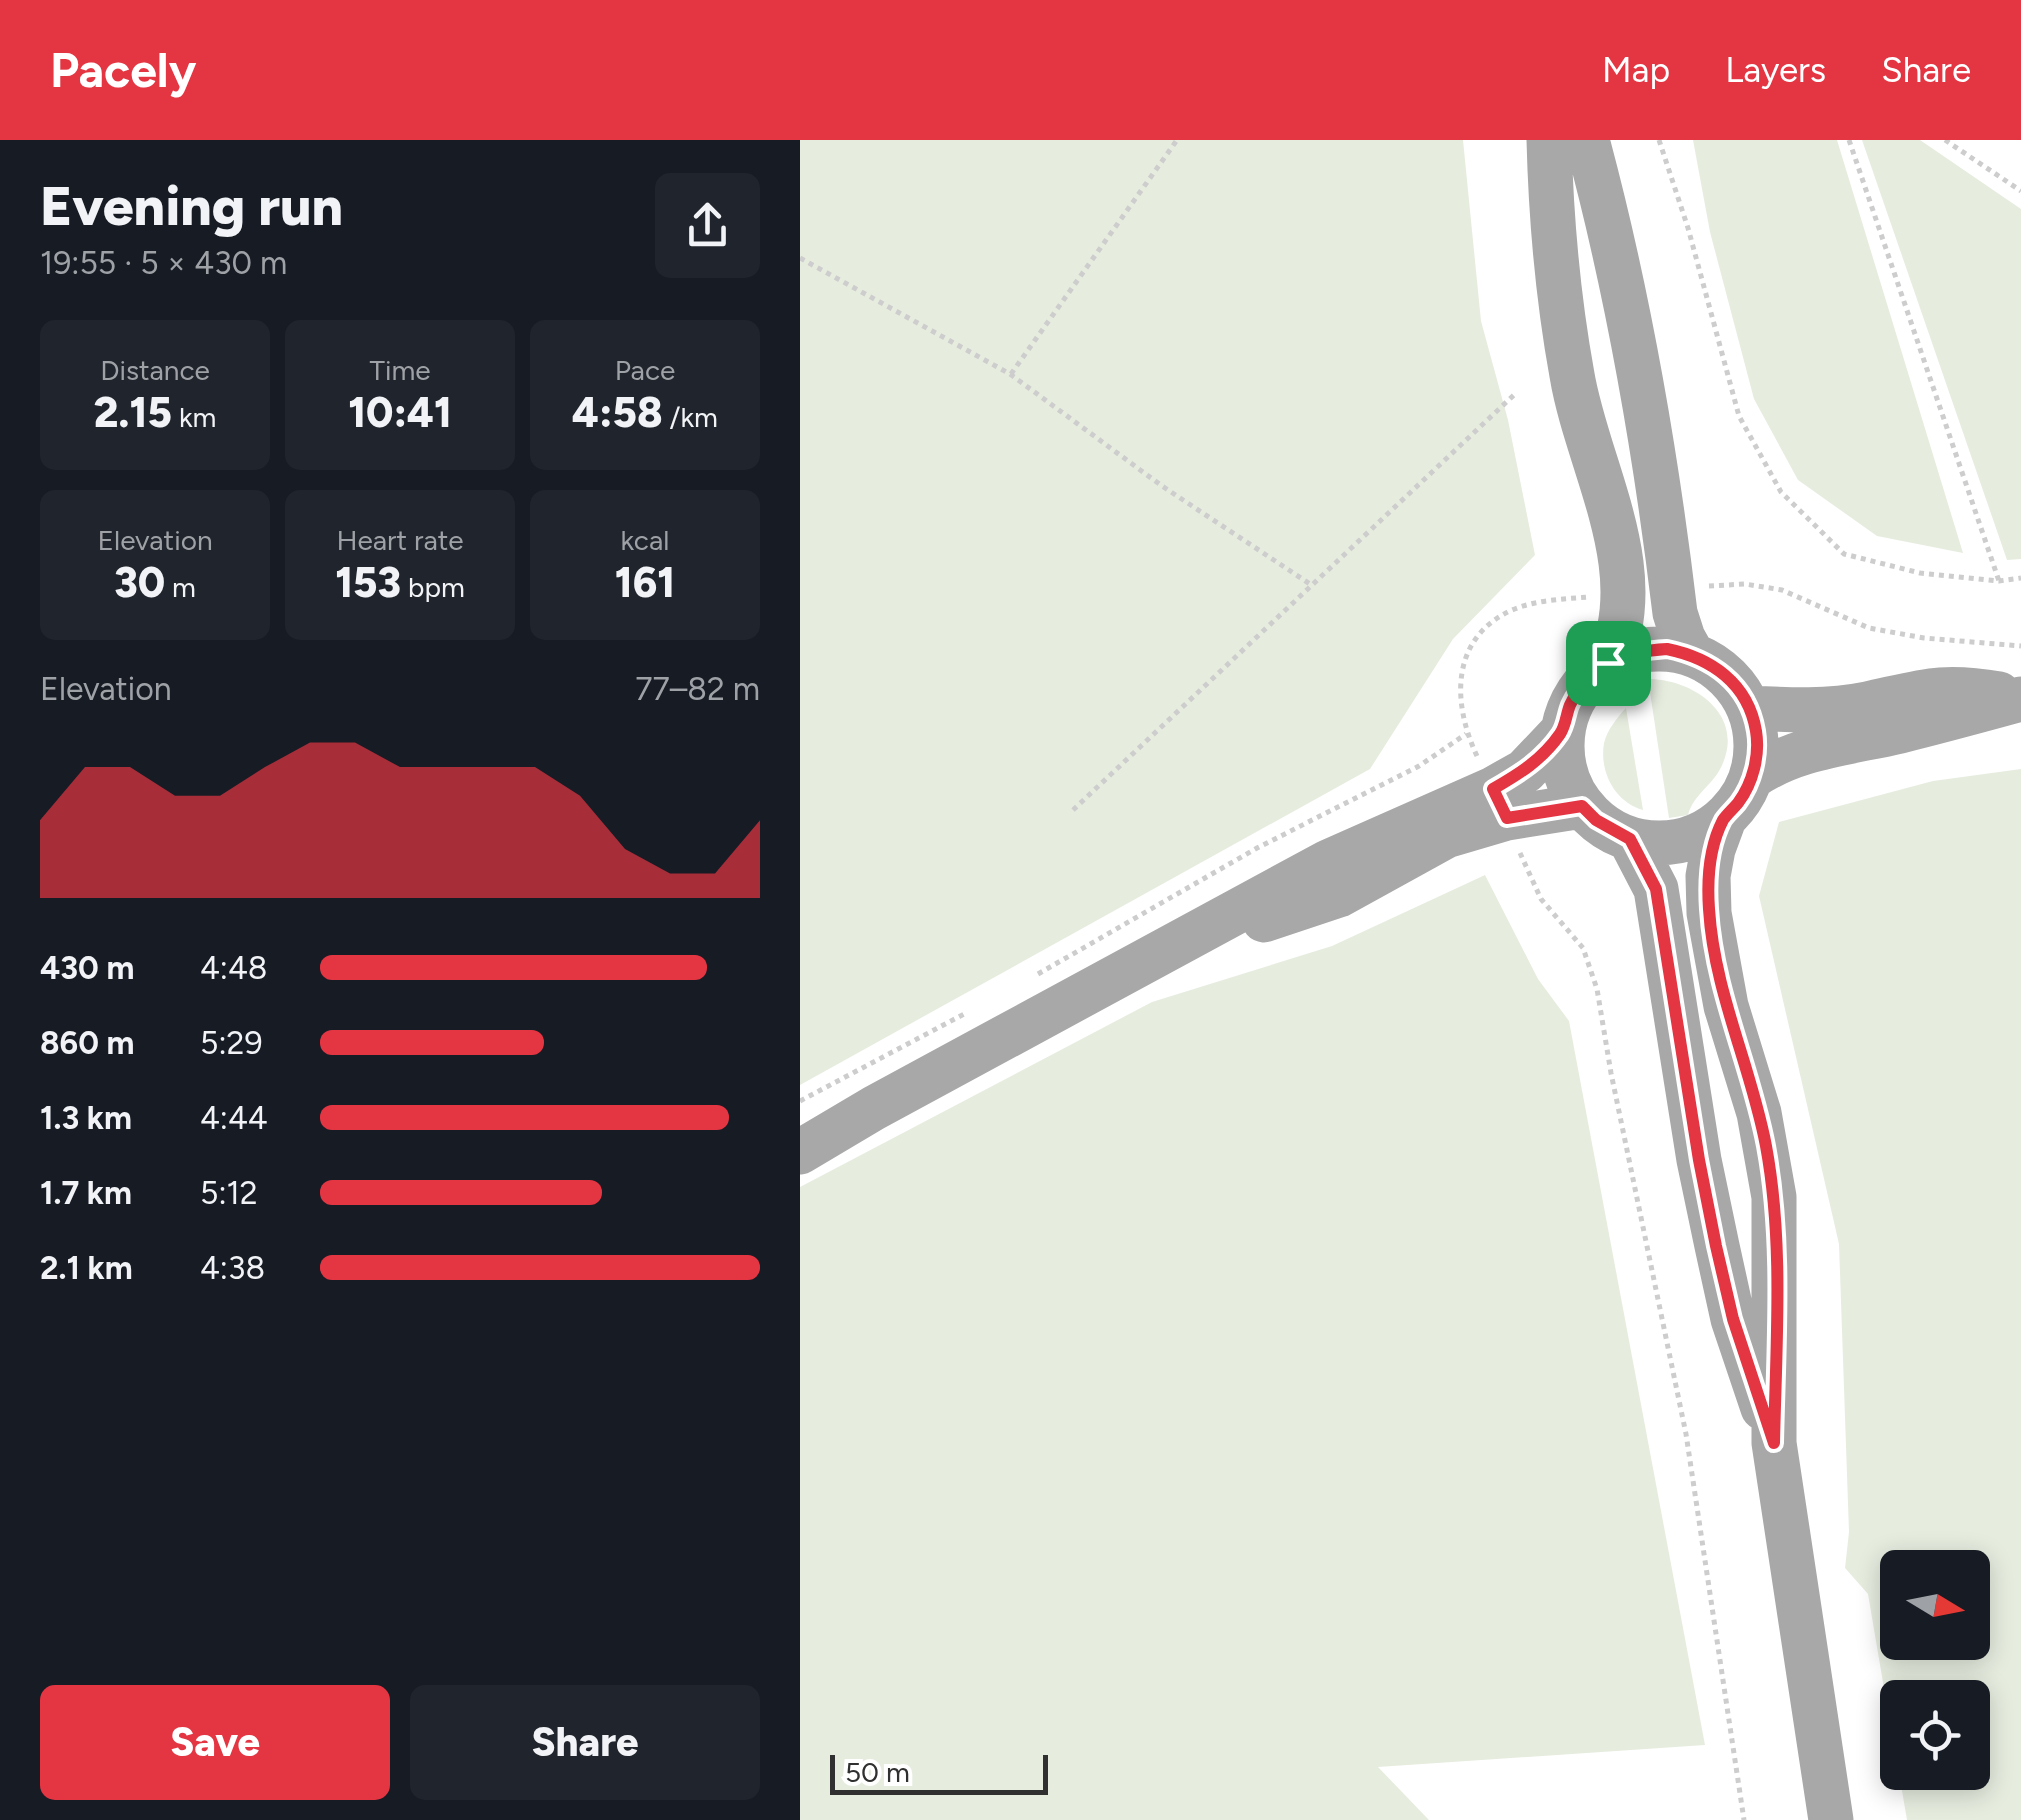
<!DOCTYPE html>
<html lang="en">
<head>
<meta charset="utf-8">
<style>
	body { margin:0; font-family:Figtree,sans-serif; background:#20242c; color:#f1f3f6; height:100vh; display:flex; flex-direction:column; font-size:38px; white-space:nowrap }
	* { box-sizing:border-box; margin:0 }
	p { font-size:32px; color:#9ea1a6 }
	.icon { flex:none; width:55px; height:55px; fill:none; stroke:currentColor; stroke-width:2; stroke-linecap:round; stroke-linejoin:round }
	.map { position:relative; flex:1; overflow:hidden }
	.drawer { display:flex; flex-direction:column; background:#171b24; width:800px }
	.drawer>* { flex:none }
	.needle { width:65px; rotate:100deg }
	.controls { position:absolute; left:1080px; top:1410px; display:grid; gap:20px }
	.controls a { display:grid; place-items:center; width:110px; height:110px; border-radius:15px; background:#171b24; box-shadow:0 5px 25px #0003; font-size:50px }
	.scale { position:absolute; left:30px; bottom:25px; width:218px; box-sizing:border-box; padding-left:10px; border:5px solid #303030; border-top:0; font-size:28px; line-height:35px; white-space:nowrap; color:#303030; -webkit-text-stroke:8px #fff; paint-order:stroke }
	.pin { position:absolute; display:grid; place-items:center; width:85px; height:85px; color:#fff; margin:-42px; border-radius:20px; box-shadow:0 5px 15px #0006 }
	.round { display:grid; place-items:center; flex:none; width:105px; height:105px; border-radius:15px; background:#20242c }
	.head { display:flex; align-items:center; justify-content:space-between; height:170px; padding:0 40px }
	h1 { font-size:55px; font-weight:800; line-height:75px }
	.figures { display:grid; grid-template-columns:repeat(3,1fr); gap:15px; height:170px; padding:10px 40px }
	.figures div { display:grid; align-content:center; border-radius:15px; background:#20242c; text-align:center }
	.figures b { font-size:42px; font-weight:800 }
	.figures small { font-size:28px; font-weight:400 }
	.figures p { font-size:28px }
	.chart { height:280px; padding:20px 40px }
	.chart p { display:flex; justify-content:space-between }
	.chart svg { width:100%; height:180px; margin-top:10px; fill:#e43543; opacity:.7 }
	.primary-button { display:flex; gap:20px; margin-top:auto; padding:20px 40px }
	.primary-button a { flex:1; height:115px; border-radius:15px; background:#e43543; color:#fff; font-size:40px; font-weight:800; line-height:115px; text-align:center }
	.primary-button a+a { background:#20242c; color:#f1f3f6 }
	ul { padding:0 40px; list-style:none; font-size:32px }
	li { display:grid; grid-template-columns:160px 120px 1fr; align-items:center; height:75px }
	li i { height:25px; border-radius:12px; background:#e43543 }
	header { display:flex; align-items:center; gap:60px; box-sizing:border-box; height:140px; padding:0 50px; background:#e43543; color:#fff }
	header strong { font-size:48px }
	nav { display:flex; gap:55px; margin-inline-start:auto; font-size:35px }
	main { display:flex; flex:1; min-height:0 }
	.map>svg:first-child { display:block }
	.green { fill:#e6eddf; fill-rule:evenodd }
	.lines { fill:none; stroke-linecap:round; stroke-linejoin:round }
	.path { stroke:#cdcdcd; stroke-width:5; stroke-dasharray:5 5; stroke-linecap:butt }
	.major { stroke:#a8a8a8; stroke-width:45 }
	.route-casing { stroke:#fff; stroke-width:20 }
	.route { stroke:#e43543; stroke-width:12 }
</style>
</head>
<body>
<header>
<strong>Pacely</strong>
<nav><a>Map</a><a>Layers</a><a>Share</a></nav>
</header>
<main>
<section class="drawer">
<div class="head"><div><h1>Evening run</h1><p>19:55 · 5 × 430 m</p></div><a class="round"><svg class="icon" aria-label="share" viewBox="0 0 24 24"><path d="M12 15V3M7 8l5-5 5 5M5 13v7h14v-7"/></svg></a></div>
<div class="figures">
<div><p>Distance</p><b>2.15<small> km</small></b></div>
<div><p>Time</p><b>10:41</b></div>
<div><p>Pace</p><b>4:58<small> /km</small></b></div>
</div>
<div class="figures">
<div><p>Elevation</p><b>30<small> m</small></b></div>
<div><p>Heart rate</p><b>153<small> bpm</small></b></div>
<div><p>kcal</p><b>161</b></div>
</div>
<div class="chart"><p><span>Elevation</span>77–82 m</p>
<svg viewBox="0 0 160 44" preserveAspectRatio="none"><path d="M0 44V25L10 12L20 12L30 19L40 19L50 12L60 6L70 6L80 12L90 12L100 12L110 12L120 19L130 32L140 38L150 38L160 25V44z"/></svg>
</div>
<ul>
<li><b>430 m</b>4:48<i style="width:88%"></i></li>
<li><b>860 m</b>5:29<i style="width:51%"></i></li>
<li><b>1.3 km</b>4:44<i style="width:93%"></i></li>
<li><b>1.7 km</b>5:12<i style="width:64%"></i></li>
<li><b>2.1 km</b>4:38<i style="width:100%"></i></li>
</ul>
<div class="primary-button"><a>Save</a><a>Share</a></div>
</section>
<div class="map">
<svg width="1221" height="1680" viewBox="0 0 1221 1680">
	<rect width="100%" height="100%" fill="#fff"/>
	<!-- green -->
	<path class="green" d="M0,0H663L681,181L708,280L735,415L653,499L570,629L0,945Z
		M893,0H1037L1163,413L1077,396L998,340L954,259L910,92Z
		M1062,0H1120L1221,69V419L1207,420Z
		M848,539C892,539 944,573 923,623C915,644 894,653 888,675L869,678Z
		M826,568L843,670C815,662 799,632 804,603C807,590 817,578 826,568Z
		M1221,629V1680H1107L1099,1633L1172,1632V1558H1098L1097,1625L1068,1454L1045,1428L1049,1392L1039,1104L959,756L979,682L1133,641ZM1098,1428H1172V1502H1098Z
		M685,735L738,839L769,881L905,1605L578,1627L629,1680H0V1047L352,862L532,806Z"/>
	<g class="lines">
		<!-- path -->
		<path class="path" d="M859,0L888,88L939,276L981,352L1044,414L1120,433L1199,441L1221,438
			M1049,0L1199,441
			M1145,0L1221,51
			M0,118L210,234L362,346L510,444
			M211,234L377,0
			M909,446L945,444L982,450L1069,488L1124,498L1221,506
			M677,616C652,563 650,498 712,470C736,460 763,459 788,457
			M273,670L716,253
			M720,713L741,759L783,808L797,849L811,933L886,1294L944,1680
			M238,834L457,708L619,626L666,594
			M0,961L166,873"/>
		<!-- major -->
		<path class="major" d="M749,0C751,78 758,158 772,235C787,326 852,430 808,523
			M787,0C829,156 856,313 875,473L883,498L892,514
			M762 606a97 97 0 1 1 194 0a97 97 0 1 1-194 0Z
			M949,568C989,570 1028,572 1067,564C1123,552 1141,544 1199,554
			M952,637C995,607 1049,603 1100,591C1141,581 1181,570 1221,559
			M924,679L913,709L908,736L909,773L926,866L959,973L974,1057V1303L1031,1680
			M830,699L856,749L899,1020L917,1106L933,1179L963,1268
			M464,780L539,755L646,696L707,678L782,666
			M0,1012L74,968L528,722L693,649L725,631L763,591"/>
	</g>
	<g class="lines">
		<defs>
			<path id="route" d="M867,509C911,518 948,543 956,591C960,615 953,643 938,663C933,669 927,674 923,680C909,707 907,740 909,769C914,852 951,926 966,1006C984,1103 976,1205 974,1303L933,1179L916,1106L899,1020L856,749L830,699L796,680L782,666L707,678L693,649C719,634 742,620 760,594C766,585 766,575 770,565C788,526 827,511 867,509Z"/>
		</defs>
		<!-- route casing -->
		<use href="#route" class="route-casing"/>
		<!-- route -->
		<use href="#route" class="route"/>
	</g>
</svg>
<div class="controls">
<a><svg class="needle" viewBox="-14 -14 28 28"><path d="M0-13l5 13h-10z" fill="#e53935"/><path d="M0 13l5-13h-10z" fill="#9ea1a6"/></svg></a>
<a><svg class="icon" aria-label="locate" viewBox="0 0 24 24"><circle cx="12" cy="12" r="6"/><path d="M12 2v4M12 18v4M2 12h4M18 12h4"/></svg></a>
</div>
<div class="scale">50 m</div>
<div class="pin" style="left:808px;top:523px;background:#1e9e55"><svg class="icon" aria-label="arrive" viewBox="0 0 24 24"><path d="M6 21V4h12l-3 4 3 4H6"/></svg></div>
</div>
</main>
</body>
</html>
